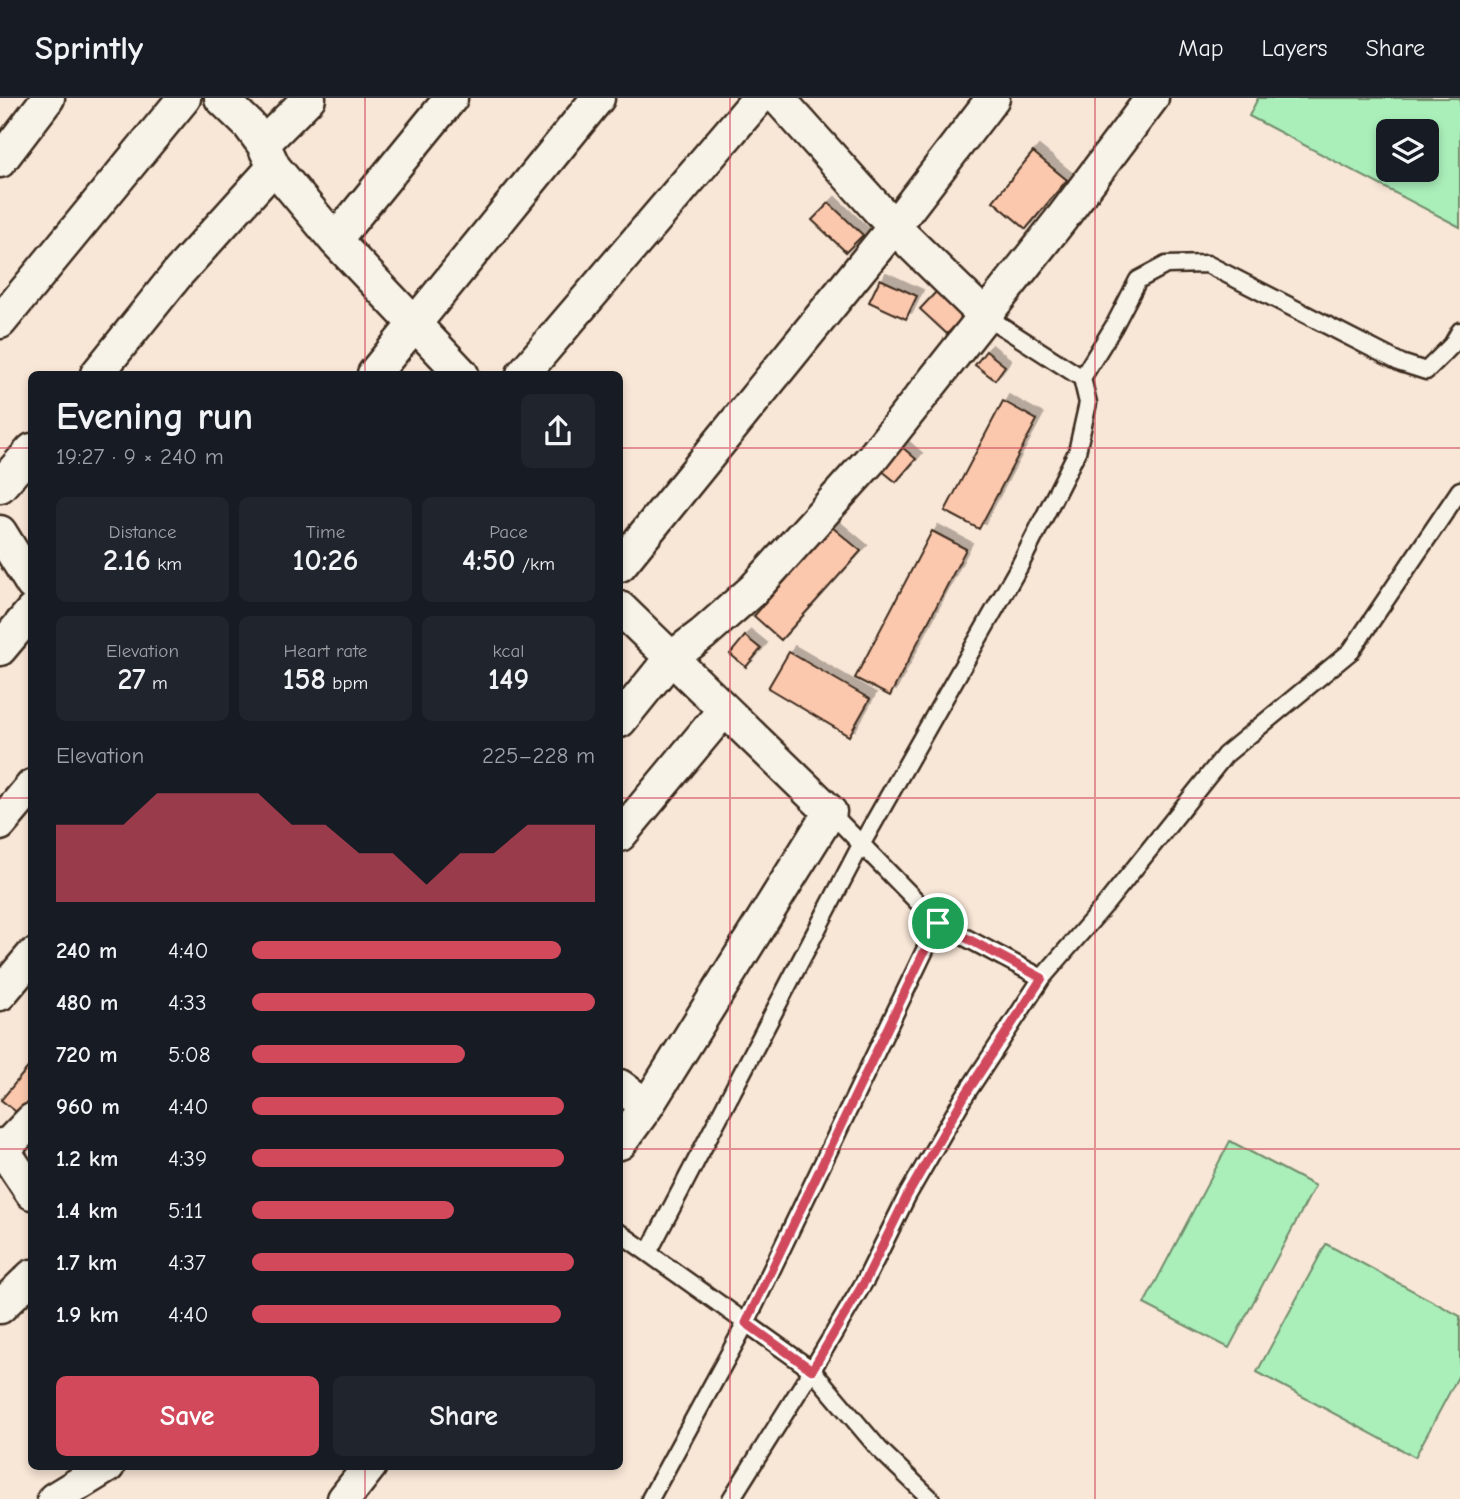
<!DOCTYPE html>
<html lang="en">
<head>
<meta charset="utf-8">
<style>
	body { margin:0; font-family:"Comic Neue",sans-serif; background:#20242c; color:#f1f3f6; height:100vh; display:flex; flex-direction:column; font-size:26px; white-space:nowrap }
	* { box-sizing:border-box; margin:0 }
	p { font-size:23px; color:#9ea1a6 }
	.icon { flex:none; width:38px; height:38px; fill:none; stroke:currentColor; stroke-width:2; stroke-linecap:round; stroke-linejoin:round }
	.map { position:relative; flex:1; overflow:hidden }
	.drawer { position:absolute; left:28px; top:273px; width:595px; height:1099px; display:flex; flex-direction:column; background:#171b24; border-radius:10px; box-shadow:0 4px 10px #0003 }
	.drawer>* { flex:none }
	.controls { position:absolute; left:1376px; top:21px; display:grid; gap:14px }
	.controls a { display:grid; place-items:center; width:63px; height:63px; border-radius:10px; background:#171b24; box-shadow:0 4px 10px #0003; font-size:35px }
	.pin { position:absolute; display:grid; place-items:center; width:60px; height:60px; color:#fff; margin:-30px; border:4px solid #fff; border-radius:50%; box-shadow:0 2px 7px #0007 }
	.round { display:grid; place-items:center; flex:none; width:74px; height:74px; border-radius:10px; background:#20242c }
	.summary { display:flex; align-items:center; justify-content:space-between; height:119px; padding:0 28px }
	h1 { font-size:38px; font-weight:700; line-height:52px }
	.stats { display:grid; grid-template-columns:repeat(3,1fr); gap:10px; height:119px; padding:7px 28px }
	.stats div { display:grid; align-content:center; border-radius:10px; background:#20242c; text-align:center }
	.stats b { font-size:30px; font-weight:700 }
	.stats small { font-size:19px; font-weight:400 }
	.stats p { font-size:19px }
	.chart { height:196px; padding:14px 28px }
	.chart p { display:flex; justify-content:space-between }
	.chart svg { width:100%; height:126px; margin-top:7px; fill:#d1495b; opacity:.7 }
	.action { display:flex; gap:14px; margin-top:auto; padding:14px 28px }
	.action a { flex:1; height:80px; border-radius:10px; background:#d1495b; color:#fff; font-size:28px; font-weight:700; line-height:80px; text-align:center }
	.action a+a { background:#20242c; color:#f1f3f6 }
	ul { padding:0 28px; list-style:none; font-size:23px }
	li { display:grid; grid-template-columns:112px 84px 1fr; align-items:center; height:52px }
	li i { height:18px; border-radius:9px; background:#d1495b }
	header { display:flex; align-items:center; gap:42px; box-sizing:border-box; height:98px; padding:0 35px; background:#171b24; border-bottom:2px solid #363941 }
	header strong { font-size:33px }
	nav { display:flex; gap:38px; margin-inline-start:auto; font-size:24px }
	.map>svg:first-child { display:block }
	.green { fill:#aaefba; stroke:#728c6c; stroke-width:2; fill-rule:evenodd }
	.building { fill:#fcc8ad; stroke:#3b2a1e; stroke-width:2; filter:url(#shadow) }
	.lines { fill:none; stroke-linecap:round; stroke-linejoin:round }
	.lane-casing { stroke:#3b2a1e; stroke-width:21 }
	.street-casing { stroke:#3b2a1e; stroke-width:37 }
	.lane { stroke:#f7f3e8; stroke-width:16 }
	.street { stroke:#f7f3e8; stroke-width:32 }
	.route-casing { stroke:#fff; stroke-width:14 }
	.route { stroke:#d1495b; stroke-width:9 }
	.grid { fill:none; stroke:#d1495b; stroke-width:2; stroke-opacity:0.55 }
</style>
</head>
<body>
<header>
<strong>Sprintly</strong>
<nav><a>Map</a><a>Layers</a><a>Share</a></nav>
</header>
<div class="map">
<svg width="1460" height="1401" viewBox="0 0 1460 1401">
	<defs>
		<filter id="shadow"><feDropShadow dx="6" dy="-6" stdDeviation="0" flood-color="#0004"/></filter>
	</defs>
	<rect width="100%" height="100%" fill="#f8e6d6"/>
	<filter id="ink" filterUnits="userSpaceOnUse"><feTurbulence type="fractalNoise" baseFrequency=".0143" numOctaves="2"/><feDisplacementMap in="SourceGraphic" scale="14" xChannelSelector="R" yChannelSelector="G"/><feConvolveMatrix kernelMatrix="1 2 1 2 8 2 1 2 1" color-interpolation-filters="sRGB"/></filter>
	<g filter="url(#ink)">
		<!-- green -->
		<path class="green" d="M1258,0H1460V129L1249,18ZM1426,33V72H1388V33Z
			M1230,1043L1315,1088L1229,1250L1144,1206Z
			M1326,1146L1460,1218V1275L1415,1359L1257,1274Z"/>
		<!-- building -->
		<path class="building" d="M1033,54L1067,82L1026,131L993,103Z
			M829,105L863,137L846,154L812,122Z
			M880,181L917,198L906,221L869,204Z
			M936,194L963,219L947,236L920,211Z
			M986,253L1005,268L995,282L975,267Z
			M1003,303L1037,322L979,431L945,413Z
			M902,349L916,361L896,384L881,372Z
			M832,429L861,453L781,542L754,518Z
			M932,433L966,451L890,598L855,580Z
			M745,538L761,551L746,569L730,556Z
			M789,554L870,601L849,638L768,590Z
			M31,966L32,1011L24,1020L1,1002Z"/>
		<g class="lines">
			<defs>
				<path id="lane" d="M1082,280L1114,228L1138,182L1166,167L1207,166L1401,265L1426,273L1452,247L1460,233
					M830,714L938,825L1042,880L964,999L907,1098L866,1181L812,1272L879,1351L931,1401
					M1042,880L1105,807L1225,657L1351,553L1460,392
					M620,1135L812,1272L731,1401
					M648,1155L861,747L1020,467L1077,354L1088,305L1082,280L984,217
					M650,1401L746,1225L938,825"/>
				<path id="street" d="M221,0L249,27L263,46L274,69L335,142L462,276
					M778,0L894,129L984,217
					M263,46L309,0
					M0,63L48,0
					M335,142L451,0
					M0,224L184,0
					M97,276L179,174L274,69
					M374,276L598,0
					M523,276L759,0
					M0,388L32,352
					M0,434L32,486
					M620,467L894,129L993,0
					M620,510L830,714L647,1008L620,1045
					M0,551L32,513
					M620,623L670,561L703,536L754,491L874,358L1062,120L1152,0
					M0,726L32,688
					M620,737L724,612
					M0,896L32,858
					M620,988L647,1008
					M0,1047L32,1095
					M0,1055L32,1022
					M0,1209L32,1178
					M54,1401L108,1368
					M344,1401L370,1368"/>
			</defs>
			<!-- lane casing -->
			<use href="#lane" class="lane-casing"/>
			<!-- street casing -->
			<use href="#street" class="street-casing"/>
			<!-- lane -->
			<use href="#lane" class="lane"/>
			<!-- street -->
			<use href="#street" class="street"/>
		</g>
	</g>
	<g class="lines" filter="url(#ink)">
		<defs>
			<path id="route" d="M938,825L1042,880L964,999L907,1098L866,1181L812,1272L746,1225Z"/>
		</defs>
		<!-- route casing -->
		<use href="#route" class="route-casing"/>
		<!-- route -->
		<use href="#route" class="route"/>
	</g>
	<!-- grid -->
	<path class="grid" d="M365,0V276M730,0V1401M1095,0V1401M0,350H32M620,350H1460M0,700H32M620,700H1460M0,1051H32M620,1051H1460M365,1368V1401"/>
</svg>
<div class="controls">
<a><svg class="icon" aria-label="layers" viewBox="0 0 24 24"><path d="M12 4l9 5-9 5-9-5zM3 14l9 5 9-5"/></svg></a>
</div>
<div class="pin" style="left:938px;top:825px;background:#1e9e55"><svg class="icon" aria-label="arrive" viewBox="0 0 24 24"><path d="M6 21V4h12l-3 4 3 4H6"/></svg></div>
<section class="drawer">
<div class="summary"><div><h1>Evening run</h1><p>19:27 · 9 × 240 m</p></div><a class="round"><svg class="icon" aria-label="share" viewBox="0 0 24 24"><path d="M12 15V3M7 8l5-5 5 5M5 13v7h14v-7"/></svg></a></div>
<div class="stats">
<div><p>Distance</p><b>2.16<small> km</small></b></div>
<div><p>Time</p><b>10:26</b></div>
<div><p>Pace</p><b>4:50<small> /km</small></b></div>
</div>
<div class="stats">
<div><p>Elevation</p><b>27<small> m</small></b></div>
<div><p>Heart rate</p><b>158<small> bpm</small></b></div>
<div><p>kcal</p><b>149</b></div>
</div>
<div class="chart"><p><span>Elevation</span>225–228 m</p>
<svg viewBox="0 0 160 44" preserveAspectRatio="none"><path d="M0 44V17L10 17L20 17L30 6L40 6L50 6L60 6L70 17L80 17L90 27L100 27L110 38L120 27L130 27L140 17L150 17L160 17V44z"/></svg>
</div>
<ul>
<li><b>240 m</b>4:40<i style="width:90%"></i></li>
<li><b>480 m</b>4:33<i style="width:100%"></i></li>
<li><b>720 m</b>5:08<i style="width:62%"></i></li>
<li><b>960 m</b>4:40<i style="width:91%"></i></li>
<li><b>1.2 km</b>4:39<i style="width:91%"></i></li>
<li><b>1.4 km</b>5:11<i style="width:59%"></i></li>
<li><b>1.7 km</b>4:37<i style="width:94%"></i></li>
<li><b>1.9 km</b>4:40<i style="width:90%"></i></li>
</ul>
<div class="action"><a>Save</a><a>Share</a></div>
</section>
</div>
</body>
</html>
